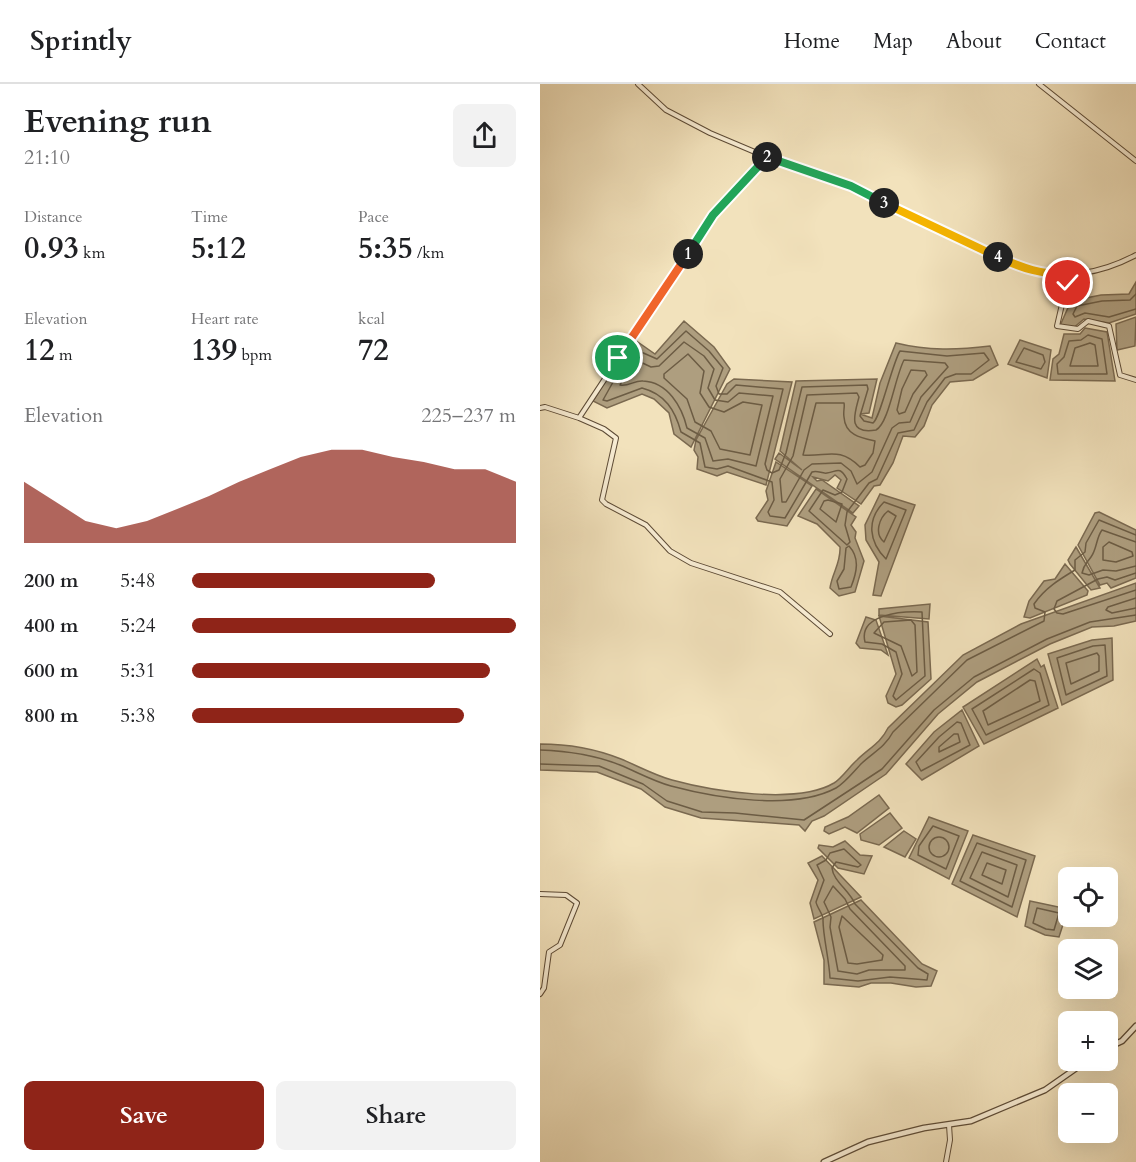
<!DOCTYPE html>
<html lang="en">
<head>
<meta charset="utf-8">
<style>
	body { margin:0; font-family:Cardo,serif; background:#f2f2f2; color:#202124; height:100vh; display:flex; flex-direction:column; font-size:22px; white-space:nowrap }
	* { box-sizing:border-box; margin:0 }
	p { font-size:20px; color:#757577 }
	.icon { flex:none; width:33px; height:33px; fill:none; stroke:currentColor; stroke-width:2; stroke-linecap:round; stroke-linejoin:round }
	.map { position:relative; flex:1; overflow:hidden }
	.sheet { display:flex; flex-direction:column; background:#fff; width:540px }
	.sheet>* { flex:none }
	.tools { position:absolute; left:518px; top:783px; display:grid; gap:12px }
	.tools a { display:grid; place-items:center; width:60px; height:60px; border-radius:9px; background:#fff; box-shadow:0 6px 24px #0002; font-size:30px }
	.pin { position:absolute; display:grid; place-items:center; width:51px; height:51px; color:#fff; margin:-26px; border:3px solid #fff; border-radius:50%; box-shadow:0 2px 6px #0007 }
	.km { position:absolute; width:30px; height:30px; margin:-15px; border-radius:50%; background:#222; color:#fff; font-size:16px; line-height:30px; text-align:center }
	.round { display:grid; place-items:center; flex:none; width:63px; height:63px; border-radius:9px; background:#f2f2f2 }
	.summary { display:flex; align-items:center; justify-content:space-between; height:102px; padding:0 24px }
	h1 { font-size:33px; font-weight:600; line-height:45px }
	.figures { display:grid; grid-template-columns:repeat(3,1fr); gap:9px; height:102px; padding:6px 24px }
	.figures div { display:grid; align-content:center }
	.figures b { font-size:30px; font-weight:600 }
	.figures small { font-size:16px; font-weight:400 }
	.figures p { font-size:16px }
	.chart { height:168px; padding:12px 24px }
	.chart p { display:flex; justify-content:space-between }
	.chart svg { width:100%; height:108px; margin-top:6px; fill:#8f2418; opacity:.7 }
	.button { display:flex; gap:12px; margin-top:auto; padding:12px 24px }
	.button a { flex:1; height:69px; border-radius:9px; background:#8f2418; color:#fff; font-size:24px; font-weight:600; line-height:69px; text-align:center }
	.button a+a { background:#f2f2f2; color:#202124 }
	ul { padding:0 24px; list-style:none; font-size:20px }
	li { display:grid; grid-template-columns:96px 72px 1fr; align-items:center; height:45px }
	li i { height:15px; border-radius:8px; background:#8f2418 }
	header { display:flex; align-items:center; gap:36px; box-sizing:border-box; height:84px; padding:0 30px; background:#fff; border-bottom:2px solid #e0e0e0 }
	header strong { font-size:28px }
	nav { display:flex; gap:33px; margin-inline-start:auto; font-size:21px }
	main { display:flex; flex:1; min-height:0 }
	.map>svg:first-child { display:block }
	.water { fill:#ae9e7f; stroke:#7a6950; stroke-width:1.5 }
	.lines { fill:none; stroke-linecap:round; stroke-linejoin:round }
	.shore { stroke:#6c5c44; stroke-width:1.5 }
	.minor-casing { stroke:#5d4b36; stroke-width:6 }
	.tertiary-casing { stroke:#5d4b36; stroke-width:7 }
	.minor { stroke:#f7ecd3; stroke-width:4 }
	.tertiary { stroke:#f7ecd3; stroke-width:4.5 }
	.split-1-casing { stroke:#fff; stroke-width:12 }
	.split-2-casing { stroke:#fff; stroke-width:12 }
	.split-3-casing { stroke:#fff; stroke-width:12 }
	.split-4-casing { stroke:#fff; stroke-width:12 }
	.split-5-casing { stroke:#fff; stroke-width:12 }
	.split-1 { stroke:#f0652b; stroke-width:8 }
	.split-2 { stroke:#22a559; stroke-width:8 }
	.split-3 { stroke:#22a559; stroke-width:8 }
	.split-4 { stroke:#f5b400; stroke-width:8 }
	.split-5 { stroke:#f5b400; stroke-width:8 }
</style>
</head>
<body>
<header>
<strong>Sprintly</strong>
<nav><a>Home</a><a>Map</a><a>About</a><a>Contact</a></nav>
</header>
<main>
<section class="sheet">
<div class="summary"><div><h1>Evening run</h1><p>21:10</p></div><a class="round"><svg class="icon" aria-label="share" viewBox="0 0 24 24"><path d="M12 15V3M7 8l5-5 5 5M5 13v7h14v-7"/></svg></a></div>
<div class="figures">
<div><p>Distance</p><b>0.93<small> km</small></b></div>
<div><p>Time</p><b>5:12</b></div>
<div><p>Pace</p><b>5:35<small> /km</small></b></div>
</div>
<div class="figures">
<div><p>Elevation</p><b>12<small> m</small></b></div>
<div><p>Heart rate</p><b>139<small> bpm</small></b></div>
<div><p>kcal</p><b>72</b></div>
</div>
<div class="chart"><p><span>Elevation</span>225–237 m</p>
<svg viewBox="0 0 160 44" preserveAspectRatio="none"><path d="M0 44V19L10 27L20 35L30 38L40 35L50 30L60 25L70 19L80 14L90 9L100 6L110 6L120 9L130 11L140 14L150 14L160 19V44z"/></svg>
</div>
<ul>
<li><b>200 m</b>5:48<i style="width:75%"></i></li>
<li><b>400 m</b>5:24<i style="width:100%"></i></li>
<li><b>600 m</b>5:31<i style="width:92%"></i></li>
<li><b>800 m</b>5:38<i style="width:84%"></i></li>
</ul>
<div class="button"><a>Save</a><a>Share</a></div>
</section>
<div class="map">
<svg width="596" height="1078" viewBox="0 0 596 1078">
	<rect width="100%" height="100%" fill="#f2e2bc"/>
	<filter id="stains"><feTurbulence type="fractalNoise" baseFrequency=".00333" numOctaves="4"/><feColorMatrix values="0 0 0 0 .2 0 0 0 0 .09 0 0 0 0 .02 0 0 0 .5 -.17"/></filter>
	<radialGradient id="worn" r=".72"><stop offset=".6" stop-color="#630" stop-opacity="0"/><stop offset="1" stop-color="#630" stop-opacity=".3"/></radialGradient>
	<!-- water -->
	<path class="water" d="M596,198V230L569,239L544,235L532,245L519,244L531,217L561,211L589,210Z
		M596,233L595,262L577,266L576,240Z
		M144,237L174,263L190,285L151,363L134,350L129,329L114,315L102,310L67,324L53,317L92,254L115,270Z
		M545,244L567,248L575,297L510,296L513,275L519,270L524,250H540Z
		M480,256L511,266L507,294L468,280Z
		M356,259C388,267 418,266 450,262L458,281L433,296L410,298L392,321L384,342L375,353L363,352L353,379L340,401L334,402L321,420L297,404L301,396L295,391L288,397L273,393L277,397L282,396L319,422L313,429L235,375L239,369L262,386L240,367L256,297L337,295L329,329L320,330L332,334L340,299Z
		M194,295L252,298L226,401L187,388L177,392L157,385L158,373L154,366L156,356L187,300Z
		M236,378L272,402L247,442L218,437L216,434L228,416L226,407Z
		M276,405L316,433L311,441L316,448L315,454L324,477L315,508L299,512L290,504C292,489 301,479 300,463L277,440L258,432Z
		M340,410L375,421L341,512L333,511L339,478L326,456L325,441Z
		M559,428L596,446V494L571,504L567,499L560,501L538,461L555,429Z
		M536,463L560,504L551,506L530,480L528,476Z
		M525,480L548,507L547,511L490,534L484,533L489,517L504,497L515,495Z
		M596,499V537L574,542L552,543L510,560L437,598L398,630L346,690L284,732L272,737L265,747L259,741L161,734L125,723L101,705L57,688L0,686V660C27,660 56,665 81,675C98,682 114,691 132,696C172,707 257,721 294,699C302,694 309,683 317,676C329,664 340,660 348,644L423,571L481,540Z
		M390,520L389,535L339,531V525Z
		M339,532L388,538L391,595L362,621L356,623L348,619L346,612L356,590Z
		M326,533L336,536L348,571L341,566L320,564L316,559Z
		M572,554L573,596L522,621L508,570L552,556Z
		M497,575L501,583L504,581L518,624L444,660L423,623Z
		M422,626L439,662L382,696L366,680L394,648Z
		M339,711L349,724L317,749L305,743L289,750L284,747L285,743L308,733Z
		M350,729L362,744L339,761L321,756L320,750Z
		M389,733L428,747L409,795L369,774Z
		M364,747L376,755L365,773L344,763Z
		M433,751L495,772L477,833L412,800Z
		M305,757L320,771L332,772L324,790L298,784L278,764L279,761L293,763Z
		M282,772L321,813L274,835L270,819L278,796L268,779Z
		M321,816L382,880L397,887L391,902L376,903L351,899H331L319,903L284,900V876L274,838Z
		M490,817L528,825L519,853L505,851L485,842Z"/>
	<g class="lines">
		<!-- shore -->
		<path class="shore" d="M596,210L590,216L562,217L537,222L533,230L535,233L545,229L569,233L596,225
			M146,247L169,267L183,284L176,302L179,310H187L196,301L243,305L225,380L227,386L232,389L239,386L246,369L262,303L327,301L328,305L320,332L324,337L333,339C340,335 352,280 360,267L407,272L444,269L449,276L431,290H416L405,294L387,318L374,346L358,349L337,395L329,399L307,428L305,441L310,458L307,461L269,427L283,406L295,411L302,408L307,395C299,381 297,388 287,389C282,390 278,386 272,388L245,434L230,432L228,428L234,416L232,398L188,382L177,385L165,383L160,359L141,348C135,326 125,310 102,304L67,317L63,316L92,264L117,275Z
			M548,251L562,255L567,290H518L517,280L524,273L529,257L541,256Z
			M144,258L164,272L174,285L168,304L175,316L188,318L199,309L233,312L216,382L188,375L173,377L165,354L147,344C142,323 128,298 103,297C95,296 88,303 80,301L94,275L111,283L119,282Z
			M550,259L555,261L558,282H530L535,264Z
			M484,264L503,271L505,278L501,285L476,278Z
			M148,270L164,287L160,309L169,323L184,328L203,318L222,321L210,371L180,365L171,347L155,338L147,315L124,294V290Z
			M364,276L405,279L408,283L381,313L370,338L359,339L352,344L332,388L317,400L311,387L301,379L272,380L264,386L246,418H242L240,395L253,372L267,311L317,309L319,313C315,329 306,351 336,346C349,339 355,293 364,276Z
			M371,286L385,287L387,291L373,310L365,328L359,330L357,326L362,305Z
			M276,319H304C305,323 303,327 304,333C305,351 321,354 335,357L333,369L325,381L320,383C299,362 287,373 263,371Z
			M288,416L302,420L296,438L280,425L284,417Z
			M344,418L366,426L346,475C329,458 326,436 344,418Z
			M348,427L356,432L344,458C334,450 339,434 348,427Z
			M569,458L592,468L593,472L576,478L563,476V463Z
			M596,458L562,446C556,454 557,465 551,473C546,480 544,480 542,489L549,491L563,486L576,487L596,482
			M309,462C320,474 317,488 311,503L299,505L297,497L304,485L306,464Z
			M596,489L575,496L567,493L558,495L517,517L514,525L517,529L523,530L596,506
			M596,514L568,523L566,526L572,529L596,524
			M382,528L385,592L356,616L353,612L362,590L356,568L342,560L325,558C318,530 363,527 382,528Z
			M371,536L375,541L377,588L372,592L361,562L334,549L344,538Z
			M565,561L567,592L526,611L517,574L553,562Z
			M557,569L559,572V587L531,600L526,579Z
			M494,585L500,589L509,621L446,651L432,625Z
			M490,596L495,597L500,617L448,641L443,627Z
			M417,638L421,639L430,661L381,687L376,678L399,653Z
			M414,650H418L420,658L399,668V663Z
			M0,666C27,667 55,671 80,681C97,688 113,697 131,702C176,714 253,727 296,704C305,699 314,687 322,679C334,668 345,663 353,648L427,576L504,537L505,528L495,524L494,520C505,504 520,495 535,486V476L545,468L546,459L559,436L596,451
			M0,680L59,682L103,700L127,717L162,728L195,729L264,736L342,685L394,626L434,593L507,555L550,538L596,531
			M393,742L419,752L406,785L378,771L379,762Z
			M389 763a10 10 0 1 1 20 0a10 10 0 1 1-20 0Z
			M437,759L486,776L472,823L420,797Z
			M304,765L321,781L318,783L296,778L292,784C293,797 310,807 315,820L378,884L388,890L387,896L350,893L318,897L290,894C289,874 283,853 283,836C284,831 277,824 276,818L284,796L277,781L286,776L290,769Z
			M442,768L477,781L468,813L430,794Z
			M447,779L466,786L462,800L442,791Z
			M293,802L305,815L310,825L365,882V886H329L317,890L298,887L290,843L291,833L284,818Z
			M497,824L519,829L514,846L506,845L493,839Z
			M302,832L343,871L342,876L317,880L308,879L299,843Z"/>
		<defs>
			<path id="minor" d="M98,0L126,26L170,49L222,71L311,102L487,186C526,195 560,190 596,171
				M499,0L596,77
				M227,73L173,131L39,334L64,345L76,354L62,416L66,420L106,441L130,467L151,479L240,508L290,550
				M529,190L517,242L538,245L548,237L569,242L580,291L596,296
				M0,324L5,323L39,334
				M0,810L26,811L37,819L20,861L9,868L4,904L0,910
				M406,1078L410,1056L409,1041"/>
			<path id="tertiary" d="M567,964L582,957L596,942
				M284,1078L328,1058L384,1044L431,1037L505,1006L548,976"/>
		</defs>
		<!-- minor casing -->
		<use href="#minor" class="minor-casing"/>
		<!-- tertiary casing -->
		<use href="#tertiary" class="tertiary-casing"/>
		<!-- minor -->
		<use href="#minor" class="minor"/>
		<!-- tertiary -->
		<use href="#tertiary" class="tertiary"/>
	</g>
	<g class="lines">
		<defs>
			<path id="split-1" d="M78,274L148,170"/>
			<path id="split-2" d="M148,170L173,131L227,73"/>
			<path id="split-3" d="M227,73L311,102L344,119"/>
			<path id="split-4" d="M344,119L458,173"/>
			<path id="split-5" d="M458,173C482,184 502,191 529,190L528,199"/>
		</defs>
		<!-- split-1 casing -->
		<use href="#split-1" class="split-1-casing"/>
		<!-- split-2 casing -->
		<use href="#split-2" class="split-2-casing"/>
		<!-- split-3 casing -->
		<use href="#split-3" class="split-3-casing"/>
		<!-- split-4 casing -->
		<use href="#split-4" class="split-4-casing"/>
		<!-- split-5 casing -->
		<use href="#split-5" class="split-5-casing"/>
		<!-- split-1 -->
		<use href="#split-1" class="split-1"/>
		<!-- split-2 -->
		<use href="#split-2" class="split-2"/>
		<!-- split-3 -->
		<use href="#split-3" class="split-3"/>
		<!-- split-4 -->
		<use href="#split-4" class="split-4"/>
		<!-- split-5 -->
		<use href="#split-5" class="split-5"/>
	</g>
	<rect width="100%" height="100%" filter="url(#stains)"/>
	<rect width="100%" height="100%" fill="url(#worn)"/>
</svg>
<div class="tools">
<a><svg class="icon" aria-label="locate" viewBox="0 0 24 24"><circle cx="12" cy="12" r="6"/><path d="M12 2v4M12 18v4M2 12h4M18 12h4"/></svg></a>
<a><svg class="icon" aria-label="layers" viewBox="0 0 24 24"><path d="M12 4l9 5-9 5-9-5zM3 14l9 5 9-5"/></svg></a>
<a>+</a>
<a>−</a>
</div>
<div class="pin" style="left:78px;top:274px;background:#1e9e55"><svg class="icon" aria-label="arrive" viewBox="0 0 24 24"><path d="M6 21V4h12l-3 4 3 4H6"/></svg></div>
<div class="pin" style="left:528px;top:199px;background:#d93025"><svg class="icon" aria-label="check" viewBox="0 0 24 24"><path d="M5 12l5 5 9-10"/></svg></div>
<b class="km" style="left:148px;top:170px">1</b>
<b class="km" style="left:227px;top:73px">2</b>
<b class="km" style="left:344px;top:119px">3</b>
<b class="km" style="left:458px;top:173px">4</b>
</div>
</main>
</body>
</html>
